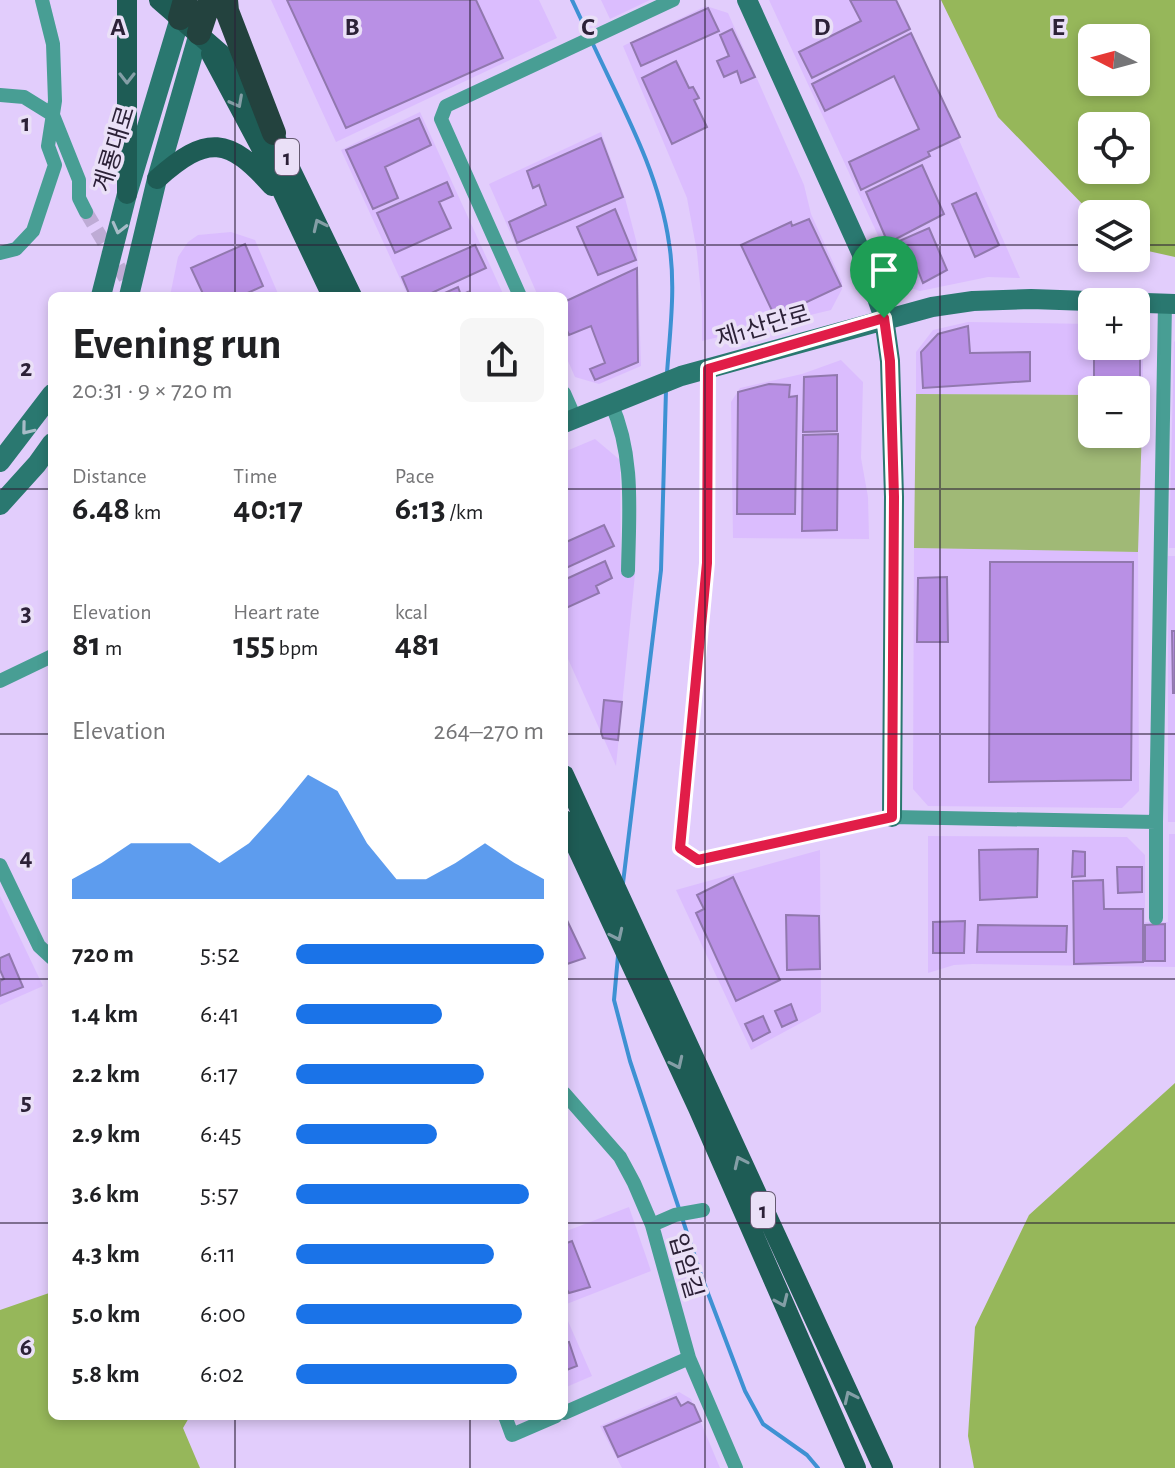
<!DOCTYPE html>
<html lang="en">
<head>
<meta charset="utf-8">
<style>
	body { margin:0; font-family:"Alegreya Sans","Noto Sans KR",sans-serif; background:#f6f6f6; color:#202124; height:100vh; display:flex; flex-direction:column; font-size:30px; white-space:nowrap }
	* { box-sizing:border-box; margin:0 }
	p { font-size:26px; color:#757577 }
	.icon { flex:none; width:44px; height:44px; fill:none; stroke:currentColor; stroke-width:2; stroke-linecap:round; stroke-linejoin:round }
	.map { position:relative; flex:1; overflow:hidden }
	.side { position:absolute; left:48px; top:292px; width:520px; height:1128px; display:flex; flex-direction:column; background:#fff; border-radius:12px; box-shadow:0 4px 12px #0003 }
	.side>* { flex:none }
	.needle { width:52px; rotate:276deg }
	.buttons { position:absolute; left:1078px; top:24px; display:grid; gap:16px }
	.buttons a { display:grid; place-items:center; width:72px; height:72px; border-radius:12px; background:#fff; box-shadow:0 4px 12px #0003; font-size:40px }
	.pin { position:absolute; display:grid; place-items:center; width:68px; height:68px; color:#fff; margin:-82px -34px; border-radius:50% 50% 50% 0; rotate:-45deg; box-shadow:0 0 8px #0007 }
	.pin .icon { rotate:45deg }
	.round { display:grid; place-items:center; flex:none; width:84px; height:84px; border-radius:12px; background:#f6f6f6 }
	.summary { display:flex; align-items:center; justify-content:space-between; height:136px; padding:0 24px }
	h1 { font-size:44px; font-weight:700; line-height:60px }
	.figures { display:grid; grid-template-columns:repeat(3,1fr); gap:12px; height:136px; padding:8px 24px }
	.figures div { display:grid; align-content:center }
	.figures b { font-size:34px; font-weight:700 }
	.figures small { font-size:22px; font-weight:400 }
	.figures p { font-size:22px }
	.chart { height:224px; padding:16px 24px }
	.chart p { display:flex; justify-content:space-between }
	.chart svg { width:100%; height:144px; margin-top:8px; fill:#1a73e8; opacity:.7 }
	ul { padding:0 24px; list-style:none; font-size:26px }
	li { display:grid; grid-template-columns:128px 96px 1fr; align-items:center; height:60px }
	li i { height:20px; border-radius:10px; background:#1a73e8 }
	.map>svg:first-child { display:block }
	.built { fill:#dbbdfe }
	.green { fill:#a0b976 }
	.forest { fill:#96b75a; fill-rule:evenodd }
	.lines { fill:none; stroke-linecap:round; stroke-linejoin:round }
	.stream { stroke:#3e91d3; stroke-width:4 }
	.building { fill:#b990e5; stroke:#9178ae; stroke-width:2 }
	.street-tunnel { stroke:#beabd5; stroke-width:14; stroke-dasharray:14 7; stroke-linecap:butt }
	.street { stroke:#489e94; stroke-width:14 }
	.secondary { stroke:#2a7870; stroke-width:20 }
	.primary { stroke:#1e5c55; stroke-width:20 }
	.highway { stroke:#23423e; stroke-width:24 }
	.oneway { stroke:#849ea6 }
	.oneway2 { stroke:#a7bcc8 }
	.route-casing { stroke:#fff; stroke-width:16 }
	.route { stroke:#e11d48; stroke-width:10 }
	.grid { fill:none; stroke:#2c2137; stroke-width:2; stroke-opacity:0.55 }
	.labels { text-anchor:middle; stroke-width:7; stroke-linejoin:round; paint-order:stroke }
	.shield { fill:#eae0f7; stroke:#655a71; stroke-width:2 }
	.shield-label { font-size:22px; font-weight:bold; fill:#2c2137 }
	.street-label { font-size:24px; fill:#2c2137; stroke:#eae0f7 }
	.grid-label { font-size:26px; text-anchor:middle; font-weight:bold; fill:#2c2137; stroke:#eae0f7; stroke-width:7; stroke-linejoin:round; paint-order:stroke }
</style>
</head>
<body>
<div class="map">
<svg width="1175" height="1468" viewBox="0 0 1175 1468">
	<rect width="100%" height="100%" fill="#e2cdfc"/>
	<!-- built -->
	<path class="built" d="M271,0H539L557,38L336,142Z
		M601,0H650L610,19Z
		M769,0H897L1020,278L988,277L920,291L901,285Z
		M706,6L728,13L804,185L811,214L842,282V289L831,310L702,341V305L697,252L687,198L623,46Z
		M420,112L504,296H408L341,150Z
		M601,132L625,198L637,244L641,366L599,384L575,377L564,352V296H538L489,184Z
		M231,232L255,240L279,296H170L178,257L188,242L198,235Z
		M968,322L1092,324V346H1136V332L1143,339V395H1136V390H1092V395L916,394V352L933,330Z
		M1175,341V548H1169L1174,342Z
		M841,360L863,382L861,458L868,497L869,539L733,538L731,402L740,388L802,374Z
		M595,439L620,460L621,573L635,574L616,766L564,650V452Z
		M914,548L1138,552L1139,791L1122,808L928,806L913,789Z
		M1168,556H1175V822H1168Z
		M1169,834H1175V967L973,964L954,965L928,973V836L1127,837L1145,855V922H1168Z
		M820,850L821,1012L751,1050L676,890Z
		M0,896L43,986L0,1005Z
		M629,1207L651,1271L564,1305V1232Z
		M564,1312L592,1376L564,1388Z
		M679,1392L691,1399L720,1468H622L600,1426Z"/>
	<!-- green -->
	<path class="green" d="M916,394L1092,395V434H1136V395H1143L1138,552L914,548Z"/>
	<!-- forest -->
	<path class="forest" d="M941,0H1175V257L1148,251L1136,243V214L1091,213L998,117ZM1092,38H1136V82H1092ZM1092,126H1136V170H1092Z
		M1175,1083V1468H974L968,1436L975,1327L1029,1215Z
		M52,1292V1416H190L183,1428L200,1468H0V1310Z"/>
	<g class="lines">
		<!-- stream -->
		<path class="stream" d="M572,0L588,34
			M592,42C622,107 659,172 669,243C676,285 670,331 667,373
			M623,883L661,570L666,390
			M618,956L614,1000L630,1061L701,1275L745,1391L763,1424L807,1455L818,1468"/>
	</g>
	<!-- building -->
	<path class="building" d="M287,0H476L503,58L346,128Z
		M850,0H896L910,29L812,78L799,52L861,21Z
		M708,8L719,31L641,66L631,43Z
		M732,29L755,77L741,83L737,71L724,77L717,61L729,56L720,35Z
		M911,33L960,137L928,152L930,156L861,190L849,162L919,129L894,76L825,111L812,84Z
		M676,61L689,88L693,87L699,98L694,100L707,127L672,144L642,78Z
		M419,118L431,145L385,167L398,198L373,209L346,150Z
		M601,138L623,197L517,243L509,222L546,205L539,185L533,188L527,171Z
		M922,165L944,214L888,243L866,192Z
		M447,182L453,196L439,202L451,228L395,253L377,213Z
		M976,193L999,245L975,257L952,204Z
		M615,209L636,260L598,275L577,227Z
		M809,219L841,286L775,317L741,245L791,222L792,226Z
		M929,228L947,270L923,283L917,268L903,274L890,245Z
		M245,244L263,286L241,296H204L191,268Z
		M475,245L486,268L425,296H410L402,277Z
		M637,268L638,362L595,380L590,369L605,363L591,326L569,335L564,324V302Z
		M458,287L461,295L468,292L469,296H438Z
		M968,326L970,353L1030,352V381L923,388L921,352L938,334Z
		M1136,334L1140,338V381H1094V353H1113V346H1136Z
		M837,375V431L803,432L804,377Z
		M769,384L790,385L789,397L797,396L795,514H737L738,392Z
		M838,434L837,530L802,531L803,435Z
		M604,525L614,546L564,569V543Z
		M605,561L612,578L596,586L599,593L564,609V580Z
		M990,562H1133L1131,780L989,782Z
		M947,577L948,642H917L918,578Z
		M1172,631H1175V693H1173Z
		M604,700L622,702L618,740L603,738L601,732Z
		M1038,849L1037,897L980,900L979,850Z
		M1073,851L1085,852V876L1072,877Z
		M1117,867H1142V892L1118,893Z
		M733,877L780,980L736,1001L696,913L704,909L697,895Z
		M1103,880L1104,909H1143V962L1074,964L1073,881Z
		M564,914L585,958L564,965Z
		M786,915L819,916L820,969L787,970Z
		M965,921L964,953H933V922Z
		M1165,924V961H1145V925Z
		M978,925L1067,926L1066,952H977Z
		M9,954L23,987L0,996V981L4,979L0,970V958Z
		M791,1004L797,1020L782,1027L775,1011Z
		M763,1016L770,1032L753,1041L745,1024Z
		M572,1241L590,1287L569,1293L564,1285V1244Z
		M569,1342L577,1366L564,1371V1343Z
		M676,1397L681,1406L688,1402L694,1405L701,1421L618,1457L604,1427Z"/>
	<g class="lines">
		<!-- street-tunnel -->
		<path class="street-tunnel" d="M86,212L133,291"/>
		<!-- street -->
		<path class="street" d="M0,95L24,97L53,115
			M53,115L79,180V198L86,212
			M0,253L16,249L33,231L55,165L48,146L55,101L53,44L42,0
			M520,296L441,119L446,106L673,0
			M708,369L707,563L680,848L698,860L892,817L1156,822L1165,303
			M564,393L575,418
			M611,403C635,456 629,513 628,571
			M0,681L52,656
			M0,865L39,946L52,958
			M1156,918V822
			M564,1093L620,1157L634,1183L652,1225L689,1358L736,1468
			M652,1225L675,1215L703,1210
			M564,1413L689,1358
			M505,1416L512,1435L556,1416"/>
		<!-- secondary -->
		<path class="secondary" d="M747,0L861,252L884,318L890,361L894,497L892,817
			M101,296L127,194L180,18
			M129,296L157,179L199,33
			M564,423L681,376L932,307L973,301L1031,299L1175,304
			M0,462L52,394
			M0,505L37,464L52,443"/>
		<!-- primary -->
		<path class="primary" d="M127,0V194
			M159,0L228,60L255,96L352,296
			M211,54L267,159L332,296
			M157,179C207,134 229,137 272,186
			M564,775L883,1468
			M564,820L698,1108L856,1468"/>
		<!-- highway -->
		<path class="highway" d="M226,0L227,11L274,133
			M180,18L185,0
			M199,33L210,0"/>
	</g>
	<!-- one-way arrows -->
	<defs><path id="oneway-chevron" d="M-2-3.5L2.5 0L-2 3.5" fill="none" stroke-width="1.6" stroke-linecap="round" stroke-linejoin="round" transform="scale(2)"/></defs>
	<g class="oneway">
		<use href="#oneway-chevron" transform="translate(127 78) rotate(90)"/>
		<use href="#oneway-chevron" transform="translate(237 102) rotate(62)"/>
		<use href="#oneway-chevron" transform="translate(319 225) rotate(-115)"/>
		<use href="#oneway-chevron" transform="translate(617 935) rotate(65)"/>
		<use href="#oneway-chevron" transform="translate(677 1063) rotate(65)"/>
		<use href="#oneway-chevron" transform="translate(740 1162) rotate(-115)"/>
		<use href="#oneway-chevron" transform="translate(782 1301) rotate(66)"/>
		<use href="#oneway-chevron" transform="translate(850 1397) rotate(-115)"/>
	</g>
	<g class="oneway2">
		<use href="#oneway-chevron" transform="translate(119 228) rotate(104)"/>
		<use href="#oneway-chevron" transform="translate(27 429) rotate(129)"/>
	</g>
	<g class="lines">
		<defs>
			<path id="route" d="M884,318L890,361L894,497L892,817L698,860L680,848L707,563L708,369Z"/>
		</defs>
		<!-- route casing -->
		<use href="#route" class="route-casing"/>
		<!-- route -->
		<use href="#route" class="route"/>
	</g>
	<!-- grid -->
	<path class="grid" d="M235,0V296M470,0V296M705,0V1468M940,0V1468M0,245H1092M1136,245H1175M0,489H52M564,489H1175M0,734H52M564,734H1175M0,979H52M564,979H1175M0,1223H52M564,1223H1175M235,1416V1468M470,1416V1468"/>
	<g class="labels">
		<!-- shield labels -->
		<g class="shield">
			<rect x="275" y="139" width="24" height="36" rx="6"/>
			<rect x="751" y="1192" width="24" height="36" rx="6"/>
		</g>
		<g class="shield-label">
			<text x="287" y="165">1</text>
			<text x="763" y="1218">1</text>
		</g>
		<!-- street labels -->
		<g class="street-label">
			<text transform="translate(114 149) rotate(-73)" y="8">계룡대로</text>
			<text transform="translate(763 326) rotate(-16)" y="8">제1산단로</text>
			<text transform="translate(686 1266) rotate(74)" y="8">입암길</text>
		</g>
	</g>
	<g class="grid-label">
		<text x="118" y="35">A</text>
		<text x="352" y="35">B</text>
		<text x="588" y="35">C</text>
		<text x="822" y="35">D</text>
		<text x="1058" y="35">E</text>
		<text x="26" y="131">1</text>
		<text x="26" y="376">2</text>
		<text x="26" y="621">3</text>
		<text x="26" y="865">4</text>
		<text x="26" y="1110">5</text>
		<text x="26" y="1355">6</text>
	</g>
</svg>
<div class="buttons">
<a><svg class="needle" viewBox="-14 -14 28 28"><path d="M0-13l5 13h-10z" fill="#e53935"/><path d="M0 13l5-13h-10z" fill="#757577"/></svg></a>
<a><svg class="icon" aria-label="locate" viewBox="0 0 24 24"><circle cx="12" cy="12" r="6"/><path d="M12 2v4M12 18v4M2 12h4M18 12h4"/></svg></a>
<a><svg class="icon" aria-label="layers" viewBox="0 0 24 24"><path d="M12 4l9 5-9 5-9-5zM3 14l9 5 9-5"/></svg></a>
<a>+</a>
<a>−</a>
</div>
<div class="pin" style="left:884px;top:318px;background:#1e9e55"><svg class="icon" aria-label="arrive" viewBox="0 0 24 24"><path d="M6 21V4h12l-3 4 3 4H6"/></svg></div>
<section class="side">
<div class="summary"><div><h1>Evening run</h1><p>20:31 · 9 × 720 m</p></div><a class="round"><svg class="icon" aria-label="share" viewBox="0 0 24 24"><path d="M12 15V3M7 8l5-5 5 5M5 13v7h14v-7"/></svg></a></div>
<div class="figures">
<div><p>Distance</p><b>6.48<small> km</small></b></div>
<div><p>Time</p><b>40:17</b></div>
<div><p>Pace</p><b>6:13<small> /km</small></b></div>
</div>
<div class="figures">
<div><p>Elevation</p><b>81<small> m</small></b></div>
<div><p>Heart rate</p><b>155<small> bpm</small></b></div>
<div><p>kcal</p><b>481</b></div>
</div>
<div class="chart"><p><span>Elevation</span>264–270 m</p>
<svg viewBox="0 0 160 44" preserveAspectRatio="none"><path d="M0 44V38L10 33L20 27L30 27L40 27L50 33L60 27L70 17L80 6L90 11L100 27L110 38L120 38L130 33L140 27L150 33L160 38V44z"/></svg>
</div>
<ul>
<li><b>720 m</b>5:52<i style="width:100%"></i></li>
<li><b>1.4 km</b>6:41<i style="width:59%"></i></li>
<li><b>2.2 km</b>6:17<i style="width:76%"></i></li>
<li><b>2.9 km</b>6:45<i style="width:57%"></i></li>
<li><b>3.6 km</b>5:57<i style="width:94%"></i></li>
<li><b>4.3 km</b>6:11<i style="width:80%"></i></li>
<li><b>5.0 km</b>6:00<i style="width:91%"></i></li>
<li><b>5.8 km</b>6:02<i style="width:89%"></i></li>
</ul>
</section>
</div>
</body>
</html>
